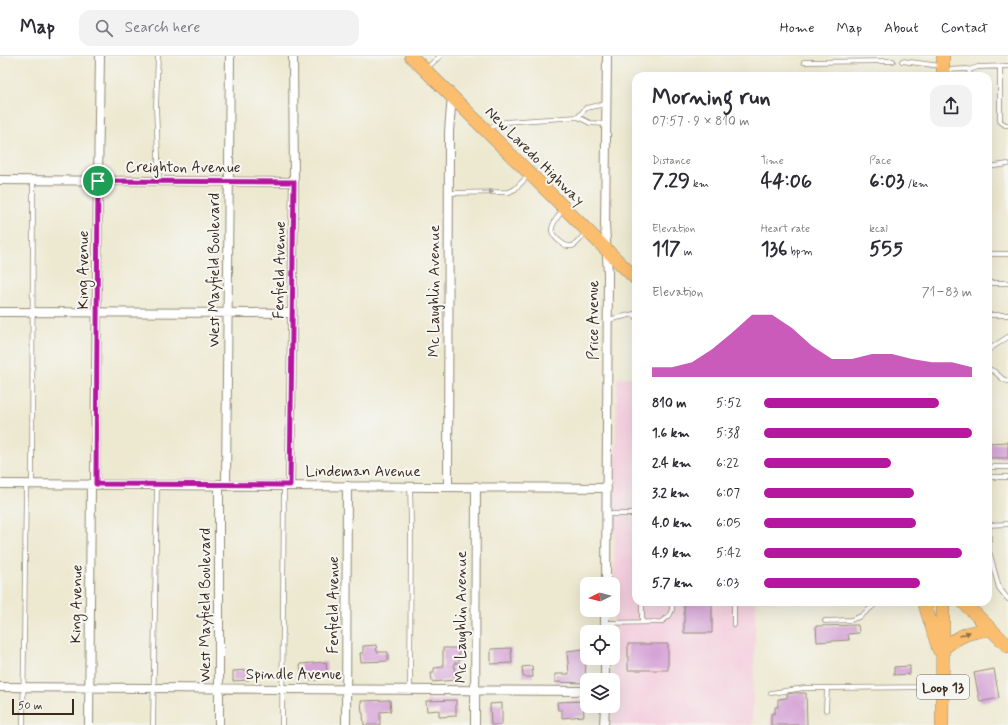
<!DOCTYPE html>
<html lang="en">
<head>
<meta charset="utf-8">
<style>
	body { margin:0; font-family:Mynerve,sans-serif; background:#f2f2f3; color:#2b2b33; height:100vh; display:flex; flex-direction:column; font-size:15px; white-space:nowrap }
	* { box-sizing:border-box; margin:0 }
	p { font-size:13px; color:#7c7c81 }
	.icon { flex:none; width:22px; height:22px; fill:none; stroke:currentColor; stroke-width:2; stroke-linecap:round; stroke-linejoin:round }
	.map { position:relative; flex:1; overflow:hidden }
	.panel { position:absolute; left:632px; top:16px; width:360px; height:534px; display:flex; flex-direction:column; background:#fff; border-radius:12px; box-shadow:0 4px 16px #0002 }
	.panel>* { flex:none }
	.needle { width:26px; rotate:264deg }
	.tools { position:absolute; left:580px; top:521px; display:grid; gap:8px }
	.tools a { display:grid; place-items:center; width:40px; height:40px; border-radius:8px; background:#fff; box-shadow:0 4px 16px #0002; font-size:20px }
	.scale { position:absolute; left:12px; bottom:10px; width:62px; box-sizing:border-box; padding-left:4px; border:2px solid #3b2a1e; border-top:0; font-size:11px; line-height:14px; white-space:nowrap; color:#3b2a1e; -webkit-text-stroke:3px #f6f6f2; paint-order:stroke }
	.pin { position:absolute; display:grid; place-items:center; width:34px; height:34px; color:#fff; margin:-17px; border:2px solid #fff; border-radius:50%; box-shadow:0 1px 4px #0007 }
	.round { display:grid; place-items:center; flex:none; width:42px; height:42px; border-radius:12px; background:#f2f2f3 }
	.overview { display:flex; align-items:center; justify-content:space-between; height:68px; padding:0 20px }
	h1 { font-size:22px; font-weight:700; line-height:30px }
	.metrics { display:grid; grid-template-columns:repeat(3,1fr); gap:6px; height:68px; padding:4px 20px }
	.metrics div { display:grid; align-content:center }
	.metrics b { font-size:20px; font-weight:700 }
	.metrics small { font-size:11px; font-weight:400 }
	.metrics p { font-size:11px }
	.chart { height:112px; padding:8px 20px }
	.chart p { display:flex; justify-content:space-between }
	.chart svg { width:100%; height:72px; margin-top:4px; fill:#b5179e; opacity:.7 }
	ul { padding:0 20px; list-style:none; font-size:13px }
	li { display:grid; grid-template-columns:64px 48px 1fr; align-items:center; height:30px }
	li i { height:10px; border-radius:5px; background:#b5179e }
	header { display:flex; align-items:center; gap:24px; box-sizing:border-box; height:56px; padding:0 20px; background:#fff; border-bottom:1px solid #e1e1e2 }
	header strong { font-size:19px }
	nav { display:flex; gap:22px; margin-inline-start:auto; font-size:14px }
	.search { width:280px; height:36px; background:#f2f2f3; display:flex; align-items:center; gap:10px; box-sizing:border-box; padding:0 14px; border-radius:12px; color:#7c7c81; font-size:15px }
	.map>svg:first-child { display:block }
	.built { fill:#f4cfde }
	.building { fill:#d5a3d6 }
	.lines { fill:none; stroke-linecap:round; stroke-linejoin:round }
	.lane-casing { stroke:#948a78; stroke-width:5.5 }
	.street-casing { stroke:#948a78; stroke-width:10 }
	.primary-casing { stroke:#948a78; stroke-width:14 }
	.lane { stroke:#fff; stroke-width:4 }
	.street { stroke:#fff; stroke-width:8 }
	.primary { stroke:#fbbe6e; stroke-width:13 }
	.oneway { fill:#a79f9a }
	.oneway2 { fill:#916d42 }
	.route-casing { stroke:#fff; stroke-width:8 }
	.route { stroke:#b5179e; stroke-width:5 }
	.labels { text-anchor:middle; stroke-width:4; stroke-linejoin:round; paint-order:stroke }
	.shield { fill:#f6f6f2; stroke:#73675e; stroke-width:1 }
	.shield-label { font-size:14px; font-weight:bold; fill:#3b2a1e }
	.street-label { font-size:15px; fill:#3b2a1e; stroke:#f6f6f2 }
</style>
</head>
<body>
<header>
<strong>Map</strong>
<div class="search"><svg class="icon" aria-label="search" viewBox="0 0 24 24"><circle cx="10" cy="10" r="6"/><path d="M15 15l6 6"/></svg>Search here</div>
<nav><a>Home</a><a>Map</a><a>About</a><a>Contact</a></nav>
</header>
<div class="map">
<svg width="1008" height="669" viewBox="0 0 1008 669">
	<rect width="100%" height="100%" fill="#f6f6f2"/>
	<filter id="ink" filterUnits="userSpaceOnUse"><feTurbulence type="fractalNoise" baseFrequency=".025" numOctaves="2"/><feDisplacementMap in="SourceGraphic" scale="8" xChannelSelector="R" yChannelSelector="G"/><feConvolveMatrix kernelMatrix="1 2 1 2 8 2 1 2 1" color-interpolation-filters="sRGB"/></filter>
	<filter id="wash" filterUnits="userSpaceOnUse"><feTurbulence type="fractalNoise" baseFrequency=".012" numOctaves="4" result="noise"/><feDisplacementMap in="SourceGraphic" scale="16" xChannelSelector="R" yChannelSelector="G"/><feGaussianBlur stdDeviation="0.9" result="paint"/><feColorMatrix in="noise" values="0 0 0 0 0 0 0 0 0 0 0 0 0 0 0 0 0 1.4 0 .05"/><feComposite in="paint" operator="in"/></filter>
	<g filter="url(#wash)">
		<rect width="100%" height="100%" fill="#ede9d1"/>
		<!-- built -->
		<path class="built" d="M636,321V546H756L752,669H612L617,322Z"/>
		<g id="blocks">
			<!-- building -->
			<path class="building" d="M1008,386V402H988V387Z
				M684,546H712V577H684Z
				M858,569L859,577L848,578L849,584L817,586L816,570Z
				M628,588H668V614H628Z
				M376,589L377,596H388V605L361,606L360,597H363V590Z
				M443,592H459V607H454L455,624L432,626L431,617H434V612L443,611Z
				M511,592L512,607L491,608V593Z
				M584,593L586,603L585,627L555,626V618H569L567,595Z
				M326,606L327,617L318,618L319,624H310L309,618H301L300,608Z
				M532,610L533,621H523L522,611Z
				M910,610V618L894,619V611Z
				M994,613L999,642L980,646L974,617Z
				M249,614V624L233,625V615Z
				M793,637H806L807,669H771V658L775,657V651H778V643L787,642V638Z
				M390,644L391,655L380,656V669H364L363,657H362L361,645Z
				M456,644V660L439,661V654L427,655L426,645Z
				M583,645L584,660L562,662V654H558L557,646Z
				M502,647V669H491L490,648Z"/>
		</g>
	</g>
	<g filter="url(#ink)">
		<use href="#blocks" fill-opacity="0" stroke="#948a78" stroke-width="1"/>
		<g class="lines">
			<defs>
				<path id="lane" d="M158,0L156,50L159,125
					M902,5L941,10
					M804,6L893,5
					M1000,11V65L1005,69H1008
					M427,12L440,0
					M946,14L967,13L969,14L970,20
					M969,14L978,11L1008,10
					M578,61L586,52L606,48
					M487,72L505,66L578,61L590,67L606,68
					M988,111L1008,108
					M449,137L509,136L515,133L529,119
					M563,153C560,158 552,167 552,173C551,180 565,192 572,190C577,189 582,180 586,177
					M988,198H1008
					M988,227H1008
					M988,259H1008
					M608,264L634,258L636,261
					M988,294L1008,281
					M988,313C999,315 999,324 1008,325
					M988,411H1008
					M988,421H1008
					M32,428L33,125
					M410,430L411,467L410,633
					M606,458H636
					M988,469L1008,468
					M989,469V495L999,532L1008,543
					M642,546V566
					M825,565L851,564L861,560L878,546
					M605,567L661,566L669,560L672,554V546
					M734,569V546
					M771,637L804,632H827
					M826,654L827,632L940,631
					M23,669L26,428
					M153,669L157,428
					M282,669L284,430"/>
				<path id="street" d="M0,124L294,126
					M0,256L292,257
					M0,428L607,432
					M95,428L98,125L100,0
					M226,428L230,0
					M290,429L294,126L293,0
					M448,430L449,75L452,40
					M606,528L608,217L605,169L607,0
					M605,576V554
					M605,624V602
					M0,631L587,635
					M89,669L91,428
					M219,669V428
					M346,669L347,430
					M475,669L476,430
					M604,669L605,650"/>
				<path id="primary" d="M411,0L636,223
					M943,0V20
					M924,546L939,594
					M963,546L1008,590
					M943,592C961,579 968,576 990,573
					M942,669L943,546"/>
			</defs>
			<!-- lane casing -->
			<use href="#lane" class="lane-casing"/>
			<!-- street casing -->
			<use href="#street" class="street-casing"/>
			<!-- primary casing -->
			<use href="#primary" class="primary-casing"/>
			<!-- lane -->
			<use href="#lane" class="lane"/>
			<!-- street -->
			<use href="#street" class="street"/>
			<!-- primary -->
			<use href="#primary" class="primary"/>
		</g>
		<!-- one-way arrows -->
		<defs><path id="oneway-solid" d="M-6-.8H1V-3.2L6.5 0L1 3.2V.8H-6Z"/></defs>
		<use class="oneway" href="#oneway-solid" transform="translate(488 136)"/>
		<use class="oneway2" href="#oneway-solid" transform="translate(965 578) rotate(-22)"/>
	</g>
	<g class="lines" filter="url(#ink)">
		<defs>
			<path id="route" d="M98,125L294,126L290,429L96,428Z"/>
		</defs>
		<!-- route casing -->
		<use href="#route" class="route-casing"/>
		<!-- route -->
		<use href="#route" class="route"/>
	</g>
	<g class="labels">
		<!-- shield labels -->
		<rect class="shield" x="917" y="619" width="52" height="24" rx="3"/>
		<g class="shield-label">
			<text x="943" y="636">Loop 13</text>
		</g>
		<!-- street labels -->
		<g class="street-label">
			<text transform="translate(535 100) rotate(45)" y="5">New Laredo Highway</text>
			<text x="183" y="116">Creighton Avenue</text>
			<text transform="translate(83 214) rotate(-90)" y="5">King Avenue</text>
			<text transform="translate(214 214) rotate(-90)" y="5">West Mayfield Boulevard</text>
			<text transform="translate(279 214) rotate(-89)" y="5">Fenfield Avenue</text>
			<text transform="translate(434 235) rotate(-90)" y="5">Mc Laughlin Avenue</text>
			<text transform="translate(593 264) rotate(-90)" y="5">Price Avenue</text>
			<text x="363" y="420">Lindeman Avenue</text>
			<text transform="translate(76 548) rotate(-89)" y="5">King Avenue</text>
			<text transform="translate(205 549) rotate(-90)" y="5">West Mayfield Boulevard</text>
			<text transform="translate(333 549) rotate(-90)" y="5">Fenfield Avenue</text>
			<text transform="translate(461 561) rotate(-90)" y="5">Mc Laughlin Avenue</text>
			<text x="294" y="623">Spindle Avenue</text>
		</g>
	</g>
</svg>
<div class="tools">
<a><svg class="needle" viewBox="-14 -14 28 28"><path d="M0-13l5 13h-10z" fill="#e53935"/><path d="M0 13l5-13h-10z" fill="#7c7c81"/></svg></a>
<a><svg class="icon" aria-label="locate" viewBox="0 0 24 24"><circle cx="12" cy="12" r="6"/><path d="M12 2v4M12 18v4M2 12h4M18 12h4"/></svg></a>
<a><svg class="icon" aria-label="layers" viewBox="0 0 24 24"><path d="M12 4l9 5-9 5-9-5zM3 14l9 5 9-5"/></svg></a>
</div>
<div class="scale">50 m</div>
<div class="pin" style="left:98px;top:125px;background:#1e9e55"><svg class="icon" aria-label="arrive" viewBox="0 0 24 24"><path d="M6 21V4h12l-3 4 3 4H6"/></svg></div>
<section class="panel">
<div class="overview"><div><h1>Morning run</h1><p>07:57 · 9 × 810 m</p></div><a class="round"><svg class="icon" aria-label="share" viewBox="0 0 24 24"><path d="M12 15V3M7 8l5-5 5 5M5 13v7h14v-7"/></svg></a></div>
<div class="metrics">
<div><p>Distance</p><b>7.29<small> km</small></b></div>
<div><p>Time</p><b>44:06</b></div>
<div><p>Pace</p><b>6:03<small> /km</small></b></div>
</div>
<div class="metrics">
<div><p>Elevation</p><b>117<small> m</small></b></div>
<div><p>Heart rate</p><b>136<small> bpm</small></b></div>
<div><p>kcal</p><b>555</b></div>
</div>
<div class="chart"><p><span>Elevation</span>71–83 m</p>
<svg viewBox="0 0 160 44" preserveAspectRatio="none"><path d="M0 44V38L10 38L20 35L30 27L40 17L50 6L60 6L70 14L80 25L90 33L100 33L110 30L120 30L130 33L140 35L150 35L160 38V44z"/></svg>
</div>
<ul>
<li><b>810 m</b>5:52<i style="width:84%"></i></li>
<li><b>1.6 km</b>5:38<i style="width:100%"></i></li>
<li><b>2.4 km</b>6:22<i style="width:61%"></i></li>
<li><b>3.2 km</b>6:07<i style="width:72%"></i></li>
<li><b>4.0 km</b>6:05<i style="width:73%"></i></li>
<li><b>4.9 km</b>5:42<i style="width:95%"></i></li>
<li><b>5.7 km</b>6:03<i style="width:75%"></i></li>
</ul>
</section>
</div>
</body>
</html>
